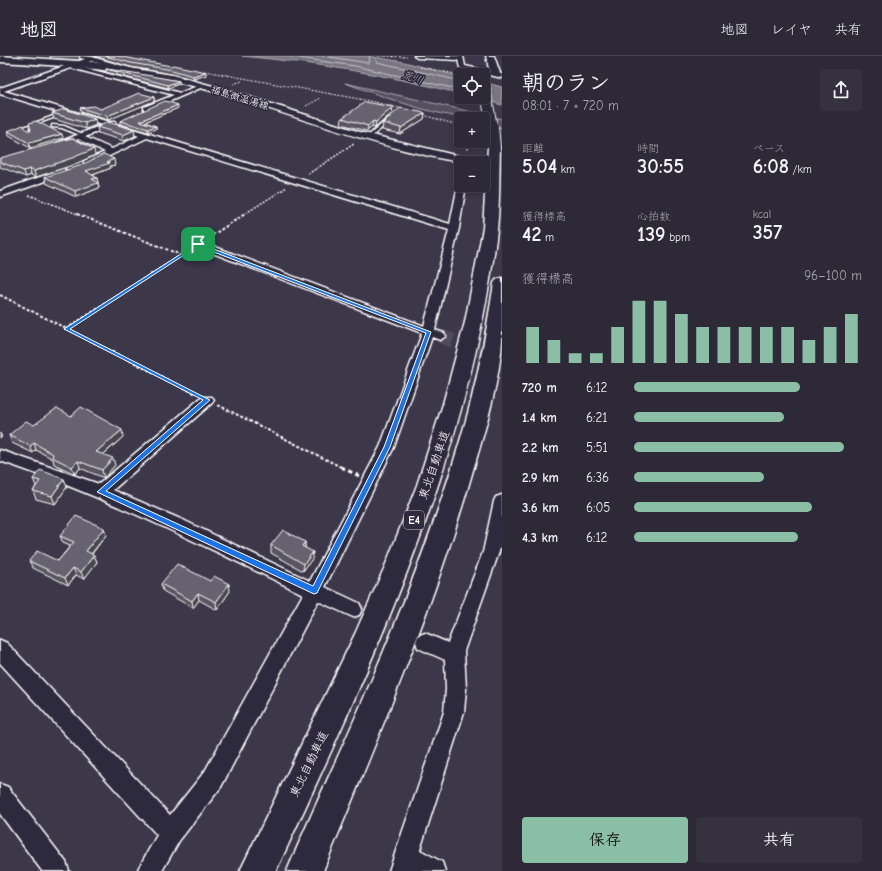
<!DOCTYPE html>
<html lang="ja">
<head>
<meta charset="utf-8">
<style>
	body { margin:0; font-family:"Comic Neue","Klee One",sans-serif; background:#35313f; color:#f1f3f6; height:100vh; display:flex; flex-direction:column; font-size:15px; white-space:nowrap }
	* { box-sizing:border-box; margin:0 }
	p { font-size:13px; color:#a7a6ad }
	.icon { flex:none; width:22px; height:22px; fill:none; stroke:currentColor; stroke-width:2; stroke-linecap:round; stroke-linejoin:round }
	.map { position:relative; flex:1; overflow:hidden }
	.details { display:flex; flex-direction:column; background:#2d2937; width:380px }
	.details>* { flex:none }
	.controls { position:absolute; left:454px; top:12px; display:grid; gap:8px }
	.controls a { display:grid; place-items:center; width:36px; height:36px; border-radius:4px; background:#2d2937; box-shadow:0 2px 6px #0003,0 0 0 1px #484552; font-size:20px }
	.pin { position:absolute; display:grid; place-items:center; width:34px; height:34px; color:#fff; margin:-17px; border-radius:8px; box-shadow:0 2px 6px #0006 }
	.round { display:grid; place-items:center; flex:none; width:42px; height:42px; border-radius:4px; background:#35313f }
	.head { display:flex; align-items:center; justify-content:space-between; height:68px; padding:0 20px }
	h1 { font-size:22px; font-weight:700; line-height:30px }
	.metrics { display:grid; grid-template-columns:repeat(3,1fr); gap:6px; height:68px; padding:4px 20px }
	.metrics div { display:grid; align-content:center }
	.metrics b { font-size:20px; font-weight:700 }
	.metrics small { font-size:11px; font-weight:400 }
	.metrics p { font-size:11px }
	.chart { height:112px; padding:8px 20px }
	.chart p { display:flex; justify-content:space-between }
	.chart svg { width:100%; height:72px; margin-top:4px; stroke:#8abfa5; stroke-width:6 }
	.cta { display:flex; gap:8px; margin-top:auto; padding:8px 20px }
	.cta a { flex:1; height:46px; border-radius:4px; background:#8abfa5; color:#111; font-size:16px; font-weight:700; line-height:46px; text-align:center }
	.cta a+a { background:#35313f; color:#f1f3f6 }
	ul { padding:0 20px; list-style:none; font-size:13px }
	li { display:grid; grid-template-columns:64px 48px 1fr; align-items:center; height:30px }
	li i { height:10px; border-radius:5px; background:#8abfa5 }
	header { display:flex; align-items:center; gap:24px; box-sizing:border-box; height:56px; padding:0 20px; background:#2d2937; border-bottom:1px solid #484552 }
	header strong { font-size:19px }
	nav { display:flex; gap:22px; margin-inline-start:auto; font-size:14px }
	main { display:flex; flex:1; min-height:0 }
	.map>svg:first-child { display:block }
	.green { fill:#555060; stroke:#aaa8b0 }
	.water { fill:#797682; stroke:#afadb4 }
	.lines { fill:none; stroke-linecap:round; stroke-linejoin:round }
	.shore { stroke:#c9c8cd; stroke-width:1 }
	.street-tunnel-far1 { stroke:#504b5b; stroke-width:14; stroke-dasharray:14 6; stroke-linecap:butt }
	.street-tunnel { stroke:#504b5b; stroke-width:17; stroke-dasharray:17 8; stroke-linecap:butt }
	.secondary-tunnel { stroke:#504b5b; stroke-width:12; stroke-dasharray:12 6; stroke-linecap:butt }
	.lane-casing { stroke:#fff; stroke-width:3 }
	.street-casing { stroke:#fff; stroke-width:3 }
	.secondary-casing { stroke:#fff; stroke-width:3 }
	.highway-casing { stroke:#fff; stroke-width:3 }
	.path-far3 { stroke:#fff; stroke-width:1; stroke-dasharray:2 1.5; stroke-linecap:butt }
	.path-far2 { stroke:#fff; stroke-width:1.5; stroke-dasharray:2 1.5; stroke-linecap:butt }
	.path-far1 { stroke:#fff; stroke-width:2; stroke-dasharray:3 2; stroke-linecap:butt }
	.path { stroke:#fff; stroke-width:3; stroke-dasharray:4.5 3.5; stroke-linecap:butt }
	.lane { fill:#2f2a3d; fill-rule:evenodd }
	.street { fill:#2f2a3d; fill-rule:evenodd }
	.secondary { fill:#2f2a3d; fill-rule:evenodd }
	.highway { fill:#2f2a3d; fill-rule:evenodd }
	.highway-bridge-far1-casing { stroke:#fff; stroke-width:12; stroke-linecap:butt }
	.highway-bridge-casing { stroke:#fff; stroke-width:14; stroke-linecap:butt }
	.highway-bridge-far1 { stroke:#2f2a3d; stroke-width:10 }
	.highway-bridge { stroke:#2f2a3d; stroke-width:12 }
	.wall { fill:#585460; stroke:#fff }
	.shaded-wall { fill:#47454e; stroke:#fff }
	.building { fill:#666270; stroke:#fff }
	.route { fill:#1a73e8; stroke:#fff; fill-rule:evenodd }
	.labels { text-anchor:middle; stroke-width:3; stroke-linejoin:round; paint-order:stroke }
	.far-street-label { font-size:10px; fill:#fff; stroke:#2f2a3d }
	.far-water-label { font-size:11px; font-style:italic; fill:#b5b4ba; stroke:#2f2a3d }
	.shield { fill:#2f2a3d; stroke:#c1bfc5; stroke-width:1 }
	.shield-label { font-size:11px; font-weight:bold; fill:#fff }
	.street-label { font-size:12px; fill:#fff; stroke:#2f2a3d }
</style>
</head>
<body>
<header>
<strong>地図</strong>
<nav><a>地図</a><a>レイヤ</a><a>共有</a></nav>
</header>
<main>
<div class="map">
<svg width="502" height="815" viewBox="0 0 502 815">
	<rect width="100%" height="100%" fill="#3c3749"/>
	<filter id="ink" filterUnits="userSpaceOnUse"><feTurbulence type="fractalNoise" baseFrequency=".025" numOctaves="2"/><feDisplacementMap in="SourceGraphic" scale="8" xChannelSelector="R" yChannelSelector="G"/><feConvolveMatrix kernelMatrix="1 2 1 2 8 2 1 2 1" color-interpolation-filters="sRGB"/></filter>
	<g filter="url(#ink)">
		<!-- green -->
		<path class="green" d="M345,27L502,63V73L483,68V63C441,63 385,41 345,27Z"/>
		<!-- water -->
		<path class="water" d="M242,0H367L404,6L461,21V38C389,19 317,7 242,0Z
			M483,26L502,31V49L471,41H483Z"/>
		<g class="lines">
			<!-- shore -->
			<path class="shore" d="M286,0L355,10L461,34
				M323,0L368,7L370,6L369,0
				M374,0L377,6L461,25"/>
			<!-- street-tunnel-far1 -->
			<path class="street-tunnel-far1" d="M440,280L502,303"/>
			<!-- street-tunnel -->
			<path class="street-tunnel" d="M353,553L411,579"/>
			<!-- secondary-tunnel -->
			<path class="secondary-tunnel" d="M483,109L502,114"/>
			<defs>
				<path id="lane" d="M61,57L64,58L28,71L31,78H29L24,71Z
					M389,62L392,63L370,82H368V80Z
					M52,69L64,70L85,79L82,80L62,72L52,71Z"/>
				<path id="street" d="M80,0L92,1L137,14L134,16L91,5L78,10L180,37L200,29L205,30L147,55H144V51L174,39L71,12L4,35L109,66H115L116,68L450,168L458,129L461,127V129H466L459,172L435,274L444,277L446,280L440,284L432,281L394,391L325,531L359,547L362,553L359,559L353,561L318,545L221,731L179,785L162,815H137L157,779L0,607V584L7,587L170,759L205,715L303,538C203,489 105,440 0,405V394L99,428L202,341H212L214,344L212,347L113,434L185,465L310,525L380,391L422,277L194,190L193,188L198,185L202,186L424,270L449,174L147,82L90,109H84V105L105,96L78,83L56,91L52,89L102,69L0,38V32L85,3L80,2ZM110,71L139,80L112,93L85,81Z
					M414,0H463L465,10L502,18V22L460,12L458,4L417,2Z
					M63,113L66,114V118L0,141V135Z
					M502,439V484L499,496L464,595L466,633L464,656L420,794L442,806L445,815H389L444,656L446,633L445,604L418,592L416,586L418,580L425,577L448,587L483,496L494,445L496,441Z
					M0,728L8,731L66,806L69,815H42L0,758Z"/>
				<path id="secondary" d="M0,0L93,6L172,19L224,33L360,76L479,105L481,107C454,107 429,100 404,94C340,78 279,54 215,36C143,15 74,10 0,6Z"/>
				<path id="highway" d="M486,0H494L500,17L498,19L495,20L490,17Z
					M494,87L500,91C499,122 500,153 496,183C467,407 370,612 276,815H240L355,578L386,508L417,429L443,348L465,266L483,172L488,91Z
					M502,222C502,243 502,264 502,285C499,331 482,384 469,428C430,561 375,688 323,815H287C310,760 336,706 360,651C399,562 435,471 462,378C477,328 486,278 494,227L496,224Z"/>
			</defs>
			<!-- lane casing -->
			<use href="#lane" class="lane-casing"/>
			<!-- street casing -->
			<use href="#street" class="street-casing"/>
			<!-- secondary casing -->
			<use href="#secondary" class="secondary-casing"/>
			<!-- highway casing -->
			<use href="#highway" class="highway-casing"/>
			<!-- path-far3 -->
			<path class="path-far3" d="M378,0L407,1
				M420,11L456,18
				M204,15L370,45L403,53
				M233,28L242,25
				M306,50L321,42
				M423,59L461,70"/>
			<!-- path-far2 -->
			<path class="path-far2" d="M460,70H461
				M467,94L468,85
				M308,118L354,88
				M29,139L80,159
				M243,159L287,131"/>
			<!-- path-far1 -->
			<path class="path-far1" d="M77,158L181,199
				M208,182L245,158
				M0,239L196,338
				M66,273L189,194
				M218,349L343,412"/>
			<!-- path -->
			<path class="path" d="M341,411L359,420"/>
			<!-- lane -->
			<use href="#lane" class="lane"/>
			<!-- street -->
			<use href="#street" class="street"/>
			<!-- secondary -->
			<use href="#secondary" class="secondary"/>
			<!-- highway -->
			<use href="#highway" class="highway"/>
			<defs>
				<path id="highway-bridge-far1" d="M482,15L492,71"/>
				<path id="highway-bridge" d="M492,70L494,91"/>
			</defs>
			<!-- highway-bridge-far1 casing -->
			<use href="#highway-bridge-far1" class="highway-bridge-far1-casing"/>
			<!-- highway-bridge casing -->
			<use href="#highway-bridge" class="highway-bridge-casing"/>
			<!-- highway-bridge-far1 -->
			<use href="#highway-bridge-far1" class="highway-bridge-far1"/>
			<!-- highway-bridge -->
			<use href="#highway-bridge" class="highway-bridge"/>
		</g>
		<!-- wall -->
		<path class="wall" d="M50,0H80L79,4L50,2Z
			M94,0H117L206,19L194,23L172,18L131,11Z
			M106,13L179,25V28L168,32L106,16Z
			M154,41V45L108,64L81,56L80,52L101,53Z
			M393,51L392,57L375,72L372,71L367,75L341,68L342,62Z
			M178,52L145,66L156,70V73L148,76L120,68V65Z
			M52,57L96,69L86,73L54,63Z
			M425,57L424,63L400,78L382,74L383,67Z
			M97,71L134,74L135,80L124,85L98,77Z
			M27,74L63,82L30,92L9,80L8,75Z
			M95,99L73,109L36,121L31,119L26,121L0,111V102Z
			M115,109L110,110L111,112L93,119L97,122L99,132L76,141L46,127L45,121Z
			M71,360L123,381L103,399L115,409L104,422L80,412L75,418L54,408L53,403L36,394L33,397L12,387L9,379L34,369Z
			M33,423H64L67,431L55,448L36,443L33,435L36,430Z
			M106,479L92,498L94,499L97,506L84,523L76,519L68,529L33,512L29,505H58L70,490L63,487L60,480Z
			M305,486V491L312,503L303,515L271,497V489Z
			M161,528L230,535L217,554L199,544L193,552L163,535Z"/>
		<!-- shaded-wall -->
		<path class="shaded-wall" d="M206,16V19L194,23L193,20Z
			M179,25V28L168,32V29Z
			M154,41V45L108,64L107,60Z
			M178,49V52L140,68V65Z
			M393,51L392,57L375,72L376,66Z
			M425,57L424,63L400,78L401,72Z
			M95,63L96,69L86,73L85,67Z
			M373,65L372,71L367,75L368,70Z
			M156,70V73L148,76V73Z
			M134,74L135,80L124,85L123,79Z
			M62,78L63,82L30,92L29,87Z
			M94,93L95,99L73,109L36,121L34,115Z
			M114,103L115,109L110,110L111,112L87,121L86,115Z
			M29,113L31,119L26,121L24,115Z
			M97,122L99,132L76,141L75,135L92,123Z
			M122,374L123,381L98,403L96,396Z
			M0,377L2,381L0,382Z
			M34,387L36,394L33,397L30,390Z
			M113,402L115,409L104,422L102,414Z
			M78,405L80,412L75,418L72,411Z
			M64,423L67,431L55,448L52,440Z
			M104,472L106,479L88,502L86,495Z
			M305,486V493L302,490Z
			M313,496L312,503L303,515L304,508Z
			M94,499L97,506L84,523L81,516Z
			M73,512L76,519L68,529L65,522Z
			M229,528L230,535L217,554L216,546Z
			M198,537L199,544L193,552L192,545Z"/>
		<!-- building -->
		<path class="building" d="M105,0H117L171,10L173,9L206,16L193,20L172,14L131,7Z
			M106,13L134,17L179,25L168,29Z
			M139,37L154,41L107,60L80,52L93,50L101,53Z
			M165,45L178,49L140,65L156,70L148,73L120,65Z
			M365,46L393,51L376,66L373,65L368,70L342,62Z
			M400,52L425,57L401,72L383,67Z
			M64,53L95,63L85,67L52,57Z
			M36,65L62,78L29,87L8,75L23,69L27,74H31L29,67Z
			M108,66L134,74L123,79L97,71Z
			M72,82L94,93L72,102L34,115L29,113L24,115L0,106V102Z
			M104,98L114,103L107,106L110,107L86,115L97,122L92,123L98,127L75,135L45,121L79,110Z
			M81,351L122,374L96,396L113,402L102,414L78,405L72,411L52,401L53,398L34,387L30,390L9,379L26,365L34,369L57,352L71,360Z
			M40,414L64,423L52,440L33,435L40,425L33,423Z
			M76,460L104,472L86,495L94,499L81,516L73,512L65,522L29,505L37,495L58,505L74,486L60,480Z
			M283,474L305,486L302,490L313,496L304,508L271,489Z
			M177,508L210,525L214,520L229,528L216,546L198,537L192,545L161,528Z"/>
	</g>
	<!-- route -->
	<path class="route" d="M198,187L431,276L390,391L317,537L314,538L97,436L203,344L64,273ZM198,190L426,277L384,391L313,530L106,435L210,344L70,273Z"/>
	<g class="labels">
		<!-- far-street labels -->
		<g class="far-street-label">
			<text transform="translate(240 41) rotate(17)" y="4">福島微温湯線</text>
		</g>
		<!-- far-water labels -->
		<g class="far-water-label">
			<text transform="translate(413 21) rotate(18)" y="4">荒川</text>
		</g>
		<!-- shield labels -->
		<rect class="shield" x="404" y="455" width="20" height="18" rx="3"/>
		<g class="shield-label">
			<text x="414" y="468">E4</text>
		</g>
		<!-- street labels -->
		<g class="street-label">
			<text transform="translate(434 409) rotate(-71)" y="4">東北自動車道</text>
			<text transform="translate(309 708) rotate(-64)" y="4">東北自動車道</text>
		</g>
	</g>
</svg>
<div class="controls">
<a><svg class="icon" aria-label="locate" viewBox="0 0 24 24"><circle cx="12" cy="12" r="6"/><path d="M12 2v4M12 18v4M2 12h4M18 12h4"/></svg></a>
<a>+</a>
<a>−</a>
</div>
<div class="pin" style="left:198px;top:188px;background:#1e9e55"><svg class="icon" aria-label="arrive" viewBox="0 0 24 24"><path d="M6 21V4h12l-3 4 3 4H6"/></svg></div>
</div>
<section class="details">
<div class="head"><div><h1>朝のラン</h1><p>08:01 · 7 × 720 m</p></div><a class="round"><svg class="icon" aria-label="share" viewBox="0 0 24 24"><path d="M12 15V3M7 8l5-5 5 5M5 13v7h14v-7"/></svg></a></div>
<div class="metrics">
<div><p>距離</p><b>5.04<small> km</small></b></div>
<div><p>時間</p><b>30:55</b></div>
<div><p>ペース</p><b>6:08<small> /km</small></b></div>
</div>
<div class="metrics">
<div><p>獲得標高</p><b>42<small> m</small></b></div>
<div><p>心拍数</p><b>139<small> bpm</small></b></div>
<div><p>kcal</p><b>357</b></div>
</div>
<div class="chart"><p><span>獲得標高</span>96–100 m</p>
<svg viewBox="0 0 160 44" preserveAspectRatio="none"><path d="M5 44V22M15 44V30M25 44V38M35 44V38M45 44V22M55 44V6M65 44V6M75 44V14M85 44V22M95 44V22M105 44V22M115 44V22M125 44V22M135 44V30M145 44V22M155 44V14"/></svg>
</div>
<ul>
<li><b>720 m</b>6:12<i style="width:73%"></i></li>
<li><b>1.4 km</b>6:21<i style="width:66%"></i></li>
<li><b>2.2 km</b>5:51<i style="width:92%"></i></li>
<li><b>2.9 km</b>6:36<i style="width:57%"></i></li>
<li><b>3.6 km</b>6:05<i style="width:78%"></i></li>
<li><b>4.3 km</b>6:12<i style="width:72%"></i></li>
</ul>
<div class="cta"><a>保存</a><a>共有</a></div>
</section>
</main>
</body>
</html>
